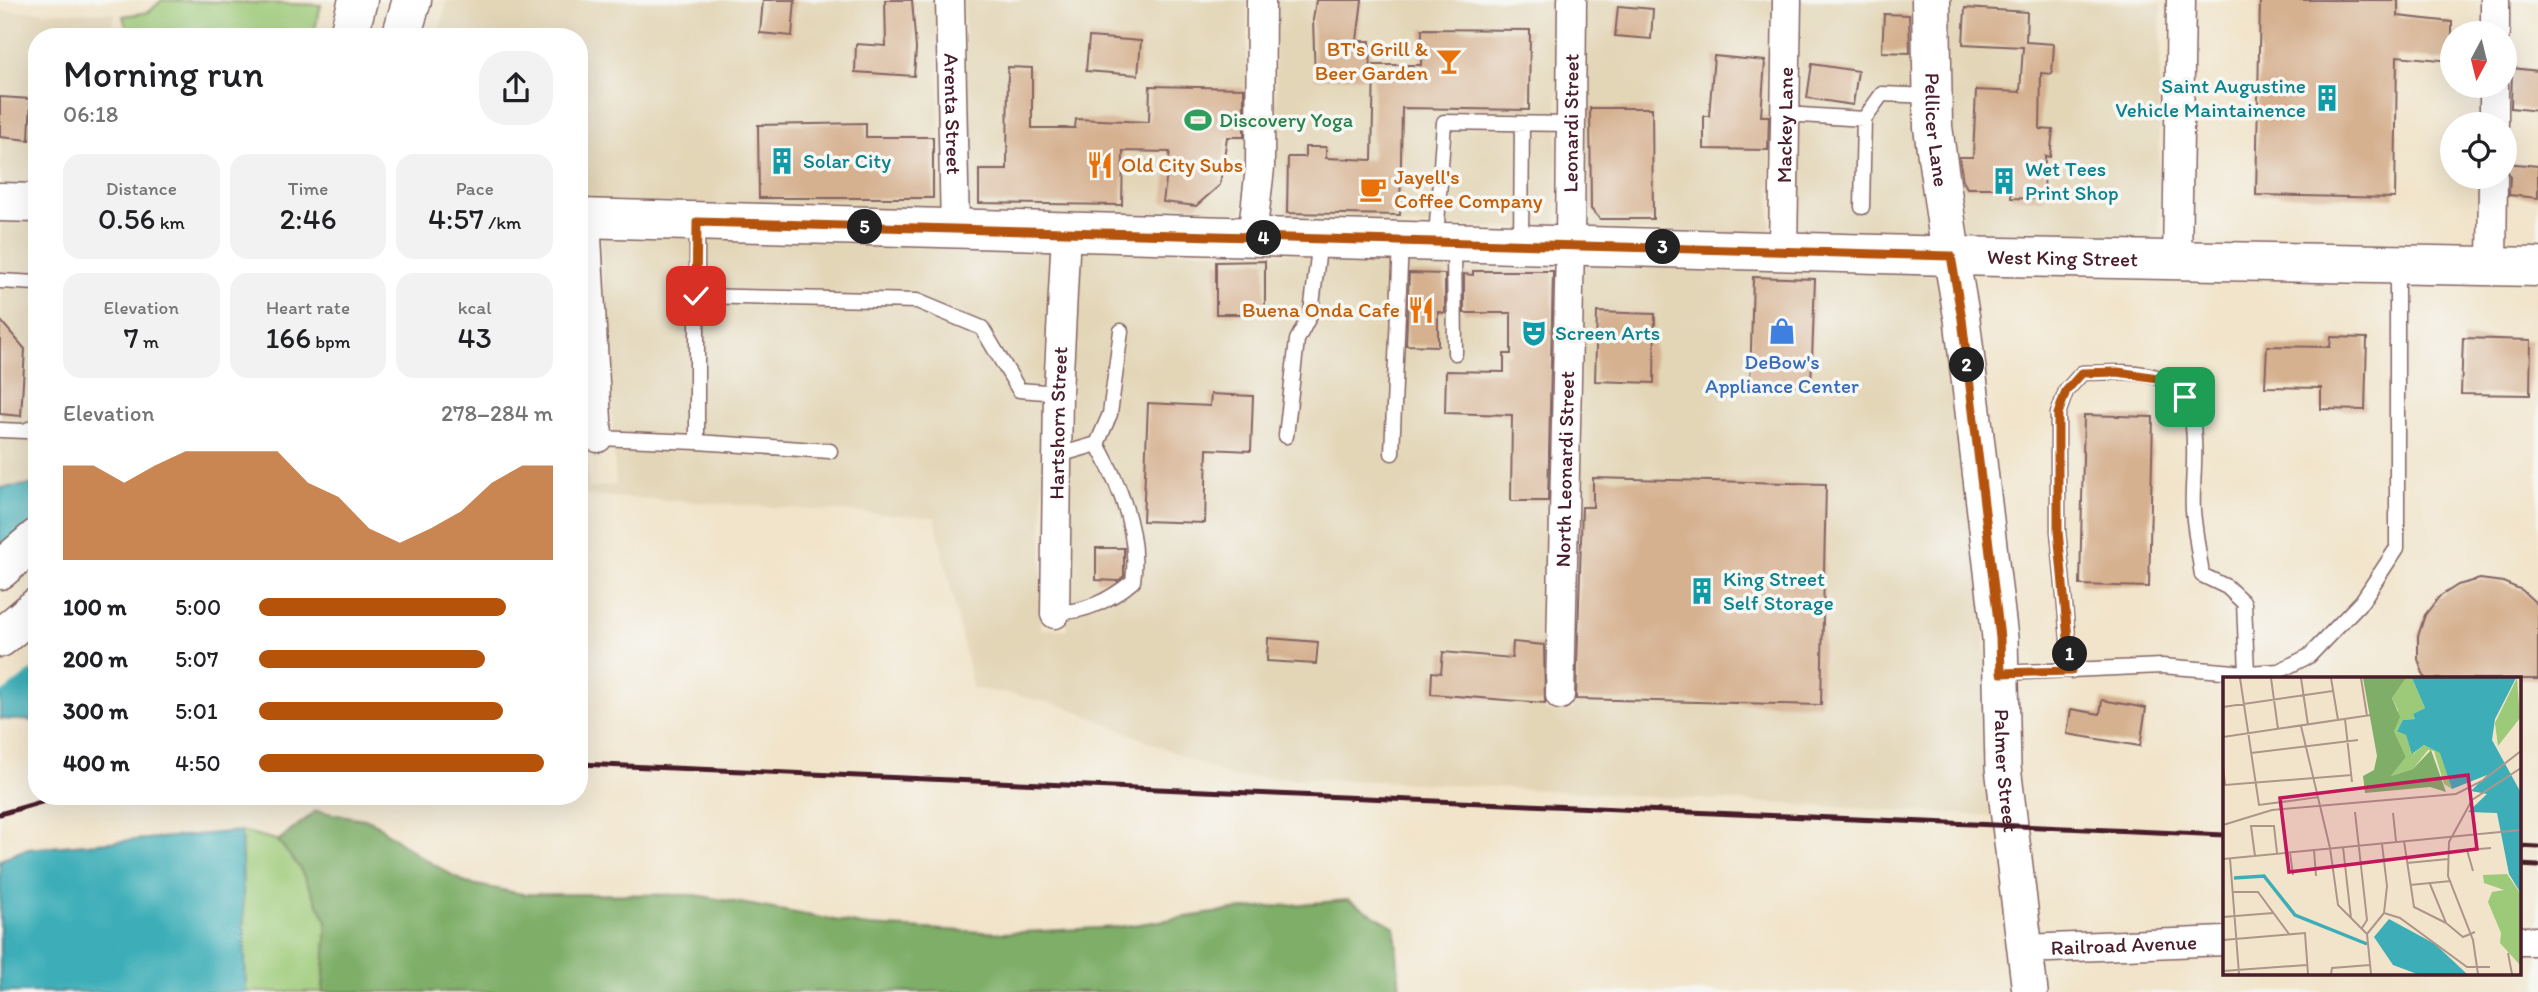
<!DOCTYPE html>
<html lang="en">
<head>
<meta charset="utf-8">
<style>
	body { margin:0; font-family:Itim,sans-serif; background:#f2f2f2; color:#202124; height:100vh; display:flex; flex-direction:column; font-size:26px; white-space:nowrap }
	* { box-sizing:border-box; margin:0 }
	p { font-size:23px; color:#757577 }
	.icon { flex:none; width:38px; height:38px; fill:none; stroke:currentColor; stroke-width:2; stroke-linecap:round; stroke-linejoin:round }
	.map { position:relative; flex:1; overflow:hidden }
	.drawer { position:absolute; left:28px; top:28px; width:560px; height:777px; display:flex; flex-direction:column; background:#fff; border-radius:28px; box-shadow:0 7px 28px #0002 }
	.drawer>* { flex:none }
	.needle { width:46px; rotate:187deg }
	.buttons { position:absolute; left:2440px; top:21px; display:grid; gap:14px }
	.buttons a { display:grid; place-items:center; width:77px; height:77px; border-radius:50%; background:#fff; box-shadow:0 7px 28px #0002; font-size:35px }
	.pin { position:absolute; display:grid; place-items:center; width:60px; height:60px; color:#fff; margin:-30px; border-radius:14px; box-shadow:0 4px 10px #0006 }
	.km { position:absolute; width:35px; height:35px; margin:-18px; border-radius:50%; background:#222; color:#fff; font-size:19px; line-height:35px; text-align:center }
	.round { display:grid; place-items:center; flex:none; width:74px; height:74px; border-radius:28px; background:#f2f2f2 }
	.headline { display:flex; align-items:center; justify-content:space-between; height:119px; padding:0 35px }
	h1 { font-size:38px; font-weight:600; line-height:52px }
	.stats { display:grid; grid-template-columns:repeat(3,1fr); gap:10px; height:119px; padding:7px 35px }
	.stats div { display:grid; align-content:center; border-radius:18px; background:#f2f2f2; text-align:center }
	.stats b { font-size:30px; font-weight:600 }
	.stats small { font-size:19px; font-weight:400 }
	.stats p { font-size:19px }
	.chart { height:196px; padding:14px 35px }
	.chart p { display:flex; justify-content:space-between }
	.chart svg { width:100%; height:126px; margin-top:7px; fill:#b45309; opacity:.7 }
	ul { padding:0 35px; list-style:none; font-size:23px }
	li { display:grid; grid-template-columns:112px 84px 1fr; align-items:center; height:52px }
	li i { height:18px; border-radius:9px; background:#b45309 }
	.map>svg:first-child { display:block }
	.built { fill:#e3d6b7 }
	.green { fill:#9dca78; stroke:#747452; stroke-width:2 }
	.forest { fill:#7eae68; stroke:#64664a; stroke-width:2 }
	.water { fill:#3daeb8; stroke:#446672; stroke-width:2 }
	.pier { fill:#f1e4ca }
	.building { fill:#d6b190 }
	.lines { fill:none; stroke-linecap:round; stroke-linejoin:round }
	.service-casing { stroke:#846463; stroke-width:17 }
	.minor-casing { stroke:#846463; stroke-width:31 }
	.tertiary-casing { stroke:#846463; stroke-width:38 }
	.secondary-casing { stroke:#846463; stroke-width:41 }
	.primary-casing { stroke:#846463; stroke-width:41 }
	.trunk-casing { stroke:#846463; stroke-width:41 }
	.service { stroke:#fff; stroke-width:14 }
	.minor { stroke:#fff; stroke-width:28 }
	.tertiary { stroke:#fff; stroke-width:35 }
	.secondary { stroke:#fff; stroke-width:38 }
	.primary { stroke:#fff; stroke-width:38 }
	.trunk { stroke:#fff; stroke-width:38 }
	.rail { stroke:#4a1f2b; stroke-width:5 }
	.route-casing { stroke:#fff; stroke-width:14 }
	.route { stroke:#b45309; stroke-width:9 }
	.labels { text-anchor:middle; stroke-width:7; stroke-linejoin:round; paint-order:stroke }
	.food-label { font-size:21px; fill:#c56008; stroke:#f6f6f2; text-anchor:end }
	.culture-label { font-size:21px; fill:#0d838f; stroke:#f6f6f2; text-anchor:start }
	.street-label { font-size:21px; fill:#4a1f2b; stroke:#f6f6f2 }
	.leisure-label { font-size:21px; fill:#27864d; stroke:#f6f6f2; text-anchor:start }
	.shop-label { font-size:21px; fill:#366cbe; stroke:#f6f6f2 }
	.inset-river { fill:none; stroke:#3daeb8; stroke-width:3.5 }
	.inset-road { fill:none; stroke:#ae958a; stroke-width:2 }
	.view { fill:#c2185b; fill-opacity:0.15; stroke:#c2185b; stroke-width:3.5 }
	.inset-edge { fill:none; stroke:#4a1f2b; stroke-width:3.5 }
</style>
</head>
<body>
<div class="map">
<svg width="2538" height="992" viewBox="0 0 2538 992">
	<rect width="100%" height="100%" fill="#f6f6f2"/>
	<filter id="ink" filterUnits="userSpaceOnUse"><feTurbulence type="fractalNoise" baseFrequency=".0143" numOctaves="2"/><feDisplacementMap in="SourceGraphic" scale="14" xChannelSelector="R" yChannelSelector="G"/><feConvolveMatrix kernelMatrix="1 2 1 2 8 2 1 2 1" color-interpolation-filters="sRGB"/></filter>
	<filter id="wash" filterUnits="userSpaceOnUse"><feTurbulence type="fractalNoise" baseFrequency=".00686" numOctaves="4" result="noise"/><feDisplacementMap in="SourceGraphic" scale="28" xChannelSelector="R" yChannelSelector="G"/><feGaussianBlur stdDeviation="1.57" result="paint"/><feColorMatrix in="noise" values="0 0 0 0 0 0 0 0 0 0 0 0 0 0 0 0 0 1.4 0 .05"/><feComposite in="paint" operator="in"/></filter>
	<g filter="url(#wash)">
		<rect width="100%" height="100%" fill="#f1e4ca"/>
		<!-- built -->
		<path class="built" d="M448,0H937L941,213L579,202V37H437Z
			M964,0H1247V167L1241,222L968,214Z
			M1274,0H1558L1557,229L1268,222L1274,168L1276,98Z
			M1585,0H1773L1770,235L1584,229Z
			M1800,0H1917L1935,240L1797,236Z
			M1944,0L2161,4L2158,245L1962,241L1953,184Z
			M0,11L116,13L112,21L117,37H37V188L0,187Z
			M0,218L37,219V484L0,488Z
			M601,234L1052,247L1045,368L1041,629H1067L1072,367L1079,248L1556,260L1546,711L1573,710L1583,260L1940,271L1983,613L1995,816L1381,781L1231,777L1067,707L1008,693L973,689L935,517L579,495V326L589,488L616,485Z"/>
		<!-- green -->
		<path class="green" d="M162,0L321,5L313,37H129L123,16L149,12Z
			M241,831L280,841L299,867L327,921L323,992H246Z"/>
		<!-- forest -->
		<path class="forest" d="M316,811L370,820L416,854L466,883L523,894L696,895L867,926L1004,933L1119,927L1234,910L1348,900L1395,927L1400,992H323L327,921L299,867L278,841Z"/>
		<!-- water -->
		<path class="water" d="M37,484V519L0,551V488Z
			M37,626V721L0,719V657Z
			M241,831L246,992H0V860L26,849Z"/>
		<!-- pier -->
		<path class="pier" d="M37,623V666L0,694V653Z"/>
		<g id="blocks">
			<!-- building -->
			<path class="building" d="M763,0H795L792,36L760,33Z
				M885,0H912L916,49L914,76L855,72L856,44L886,46Z
				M1316,0H1362L1357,41H1370L1371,77L1315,79L1313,20Z
				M2260,0H2398V16L2452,22V61L2397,56L2395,198L2256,195Z
				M1618,6L1653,9L1651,39L1615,36Z
				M1965,8L2027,12L2026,42L2054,44L2052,74L2041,73L2040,129L2053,130L2050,157L2045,156L2044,199L2011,198V188H1967L1963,181L1959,157H1973L1976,90L2020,92L2023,47L1963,44Z
				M1884,14L1909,15L1910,53L1882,52Z
				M1422,29L1530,30L1529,110L1402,108L1400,215L1287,213L1288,157H1305V147H1326V158L1372,160L1374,65H1421Z
				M1089,37L1141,41L1138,75L1086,71Z
				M1714,56L1765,61L1761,116H1769L1768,150L1704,149V116H1709Z
				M1812,64L1858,71L1853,105L1807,98Z
				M1008,67L1032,68V128H1075L1076,119L1149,122L1150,86L1244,88V137H1227L1220,185L1196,206L1163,202L1170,152L1123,151L1122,205L979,203V170H1007Z
				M2512,68L2538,71V111L2511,108Z
				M0,97L31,99L29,140L0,137Z
				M1590,108H1652L1653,219H1600L1591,209Z
				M866,123V137H933V198H759L758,125Z
				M2505,163L2538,166V198L2509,195L2510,177Z
				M1265,261V314H1216V262Z
				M1473,271H1553L1548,501H1511L1512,415L1445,413L1446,371L1504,372V354H1511V313H1464V274L1473,275Z
				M1409,273L1445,274V313L1438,312V346L1406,345Z
				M1753,277L1815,279L1811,386L1750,384Z
				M1597,312L1655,314L1654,383L1595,381Z
				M0,320L25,349L21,416L0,414Z
				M2331,337L2367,338L2365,410L2321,409V388L2265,387L2267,346L2330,347Z
				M2463,338L2531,340L2530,395L2461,394Z
				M1211,394L1253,396L1251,451L1207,449L1205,523L1143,521L1148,403L1210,406Z
				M2084,415L2153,417L2149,587L2080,585Z
				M1593,478L1826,484L1821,705L1576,699L1582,507H1593Z
				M1096,548H1124V576L1118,581L1096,580Z
				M2480,579L2503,582L2522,590L2538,605V679H2425L2418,659V636L2425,615L2439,597L2458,585Z
				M1268,638L1318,642L1316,664L1267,661Z
				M1513,642L1544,645L1545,703L1431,694L1432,672L1441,673L1443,652L1512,658Z
				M2102,700L2146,708L2140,746L2067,734L2071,709L2100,714Z"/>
		</g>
	</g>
	<g filter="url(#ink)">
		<use href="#blocks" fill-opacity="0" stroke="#846463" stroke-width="2"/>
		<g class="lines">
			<defs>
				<path id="service" d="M1785,114L1864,119L1882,94L1932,96
					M1862,207L1864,119
					M697,223V442L830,451
					M1436,239L1444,122L1571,124
					M1521,242L1522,124
					M1454,243L1455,353
					M0,281L37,283
					M696,296L917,301L982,328L1019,390L1058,393
					M0,430L25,431L37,425
					M1286,436L1297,340L1311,313L1320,240
					M598,438L697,442
					M1392,453L1401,242
					M1059,455L1097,444L1110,414L1121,331
					M1054,611C1082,615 1112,599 1133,581C1140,535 1120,485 1097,444
					M2071,671L2058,531V414L2066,391L2082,373C2107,372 2139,370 2162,379C2209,396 2190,474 2193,511C2195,532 2199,554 2202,575L2227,587L2244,603L2247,673
					M2001,673L2162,666L2247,673L2279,671L2309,656L2362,601L2397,548V266"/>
				<g id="minor">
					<path id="s1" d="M950,0L955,229"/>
					<path d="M2495,33V0"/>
					<path d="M2494,124V86"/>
					<path d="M586,218L598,438"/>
					<path d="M1252,237L1260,168L1261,0"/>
					<path id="s2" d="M1783,251L1787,0"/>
					<path d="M2177,261L2181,0"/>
					<path d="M2492,267L2493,177"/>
					<path id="s3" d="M1055,614L1058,393L1066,232"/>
					<path id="s4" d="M1560,695L1570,245L1572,0"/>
					<path d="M2519,941H2538"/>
					<path id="s5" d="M2024,949L2225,941"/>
				</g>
				<g id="tertiary">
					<path id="s6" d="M1951,256L1962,319L2000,638L2003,767L2030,992"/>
				</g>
				<g id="secondary">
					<path id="s7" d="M1931,0L1933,127L1951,256"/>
				</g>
				<g id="primary">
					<path d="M0,202L37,203"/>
					<path id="s8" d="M579,218L1951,256L2538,267"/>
				</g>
				<path id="trunk" d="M348,37L358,0
					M401,37L412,0
					M0,570L37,538
					M0,638L37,607"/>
			</defs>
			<!-- service casing -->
			<use href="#service" class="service-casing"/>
			<!-- minor casing -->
			<use href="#minor" class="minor-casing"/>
			<!-- tertiary casing -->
			<use href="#tertiary" class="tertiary-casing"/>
			<!-- secondary casing -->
			<use href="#secondary" class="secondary-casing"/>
			<!-- primary casing -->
			<use href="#primary" class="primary-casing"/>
			<!-- trunk casing -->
			<use href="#trunk" class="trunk-casing"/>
			<!-- service -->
			<use href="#service" class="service"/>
			<!-- minor -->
			<use href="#minor" class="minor"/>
			<!-- tertiary -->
			<use href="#tertiary" class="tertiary"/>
			<!-- secondary -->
			<use href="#secondary" class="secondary"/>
			<!-- primary -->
			<use href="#primary" class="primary"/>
			<!-- trunk -->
			<use href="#trunk" class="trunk"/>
			<!-- rail -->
			<path class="rail" d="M579,764L2225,835
				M0,814L62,796
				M2519,846L2538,847
				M2519,865L2538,866"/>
		</g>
	</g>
	<g class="lines" filter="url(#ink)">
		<defs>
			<path id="route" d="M696,296L697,222L1951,256L1962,319L2000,638L2001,673L2071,671L2058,531V414L2066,391L2082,373L2118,372L2164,379L2185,397"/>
		</defs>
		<!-- route casing -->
		<use href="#route" class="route-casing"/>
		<!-- route -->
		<use href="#route" class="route"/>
	</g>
	<!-- icons -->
	<defs>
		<symbol id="bar-bare" viewBox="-9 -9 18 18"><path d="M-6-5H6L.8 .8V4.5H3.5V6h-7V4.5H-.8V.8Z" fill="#e8710a" stroke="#f6f6f2" stroke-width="2.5" paint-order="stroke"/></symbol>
		<symbol id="building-bare" viewBox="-9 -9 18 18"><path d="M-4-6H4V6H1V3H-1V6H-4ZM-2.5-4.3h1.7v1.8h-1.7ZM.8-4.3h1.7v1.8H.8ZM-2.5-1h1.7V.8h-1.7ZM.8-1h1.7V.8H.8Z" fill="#0f9aa8" stroke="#f6f6f2" stroke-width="2.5" paint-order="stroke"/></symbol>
		<symbol id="stadium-bare" viewBox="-9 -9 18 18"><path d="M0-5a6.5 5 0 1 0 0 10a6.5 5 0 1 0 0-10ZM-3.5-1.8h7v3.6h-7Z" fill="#2e9e5b" stroke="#f6f6f2" stroke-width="2.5" paint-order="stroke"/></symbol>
		<symbol id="restaurant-bare" viewBox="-9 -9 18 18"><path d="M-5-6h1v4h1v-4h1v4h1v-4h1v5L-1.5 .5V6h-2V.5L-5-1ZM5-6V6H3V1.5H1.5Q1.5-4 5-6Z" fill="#e8710a" stroke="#f6f6f2" stroke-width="2.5" paint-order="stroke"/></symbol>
		<symbol id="cafe-bare" viewBox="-9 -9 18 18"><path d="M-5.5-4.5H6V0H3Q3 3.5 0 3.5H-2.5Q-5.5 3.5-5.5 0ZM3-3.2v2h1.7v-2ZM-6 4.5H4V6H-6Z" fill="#e8710a" stroke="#f6f6f2" stroke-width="2.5" paint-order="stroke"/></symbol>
		<symbol id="shop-bare" viewBox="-9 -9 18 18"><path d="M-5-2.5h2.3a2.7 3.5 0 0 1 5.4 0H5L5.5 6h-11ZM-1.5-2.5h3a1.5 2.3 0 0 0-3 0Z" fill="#3f7fe0" stroke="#f6f6f2" stroke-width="2.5" paint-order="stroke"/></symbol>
		<symbol id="theatre-bare" viewBox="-9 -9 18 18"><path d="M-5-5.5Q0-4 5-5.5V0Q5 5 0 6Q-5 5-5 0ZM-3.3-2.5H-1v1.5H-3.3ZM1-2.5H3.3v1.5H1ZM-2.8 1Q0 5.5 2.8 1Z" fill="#0f9aa8" stroke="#f6f6f2" stroke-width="2.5" paint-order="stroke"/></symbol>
	</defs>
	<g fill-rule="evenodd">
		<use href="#bar-bare" x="1430" y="42" width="38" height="38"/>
		<use href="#building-bare" x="2308" y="79" width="38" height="38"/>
		<use href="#stadium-bare" x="1179" y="101" width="38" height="38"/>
		<use href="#building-bare" x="763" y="142" width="38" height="38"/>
		<use href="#restaurant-bare" x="1081" y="146" width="38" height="38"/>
		<use href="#building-bare" x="1985" y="162" width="38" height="38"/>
		<use href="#cafe-bare" x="1354" y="170" width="38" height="38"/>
		<use href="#restaurant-bare" x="1402" y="291" width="38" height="38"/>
		<use href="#shop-bare" x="1763" y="312" width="38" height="38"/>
		<use href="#theatre-bare" x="1515" y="314" width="38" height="38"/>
		<use href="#building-bare" x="1683" y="572" width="38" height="38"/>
	</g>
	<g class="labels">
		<!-- food labels -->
		<g class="food-label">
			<text x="1428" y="56">BT's Grill &amp;<tspan x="1428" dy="24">Beer Garden</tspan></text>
			<text x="1121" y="172" text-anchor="start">Old City Subs</text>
			<text x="1394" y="184" text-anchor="start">Jayell's<tspan x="1394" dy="24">Coffee Company</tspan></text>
			<text x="1400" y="317">Buena Onda Cafe</text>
		</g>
		<!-- culture labels -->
		<g class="culture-label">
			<text x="2306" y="93" text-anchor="end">Saint Augustine<tspan x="2306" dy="24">Vehicle Maintainence</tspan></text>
			<text x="803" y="168">Solar City</text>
			<text x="2025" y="176">Wet Tees<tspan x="2025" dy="24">Print Shop</tspan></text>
			<text x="1555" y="340">Screen Arts</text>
			<text x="1723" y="586">King Street<tspan x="1723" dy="24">Self Storage</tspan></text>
		</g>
		<!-- street labels -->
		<g class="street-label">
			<text dy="7" stroke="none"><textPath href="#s1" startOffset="114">Arenta Street</textPath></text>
			<text dy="7" stroke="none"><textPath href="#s4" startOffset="572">Leonardi Street</textPath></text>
			<text dy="7" stroke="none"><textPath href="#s2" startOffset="126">Mackey Lane</textPath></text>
			<text dy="7" stroke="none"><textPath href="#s7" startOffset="130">Pellicer Lane</textPath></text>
			<text dy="7" stroke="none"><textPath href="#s8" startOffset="1484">West King Street</textPath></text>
			<text dy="7" stroke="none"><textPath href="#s3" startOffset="191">Hartshorn Street</textPath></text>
			<text dy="7" stroke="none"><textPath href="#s4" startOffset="226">North Leonardi Street</textPath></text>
			<text dy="7" stroke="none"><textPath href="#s6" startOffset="518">Palmer Street</textPath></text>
			<text dy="7" stroke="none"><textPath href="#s5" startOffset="100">Railroad Avenue</textPath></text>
		</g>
		<!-- leisure labels -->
		<g class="leisure-label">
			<text x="1219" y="127">Discovery Yoga</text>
		</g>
		<!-- shop labels -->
		<g class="shop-label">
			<text x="1782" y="369">DeBow's<tspan x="1782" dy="24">Appliance Center</tspan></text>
		</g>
	</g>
	<!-- overview -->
	<g transform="translate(2223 677)">
		<rect width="298" height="298" fill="#f1e4ca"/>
		<path d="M183,1H189L202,31L190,37L192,42L181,43L174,53L183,58L190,77L201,68L218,76L229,112L221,107L211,74L205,73L190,92L168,99L183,80L171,54L175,33L169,21ZM294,1L297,41L275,69L272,46ZM284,197L297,216V288L277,266L278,256L265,225L269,215L281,213L261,206L260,198Z" fill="#9dca78"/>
		<path d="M140,1H183L169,21L177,40L171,54L183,80L168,99L190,92L208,73L223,115L207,110L142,116L140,99L151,93L154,79Z" fill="#7eae68"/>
		<path d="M189,1H293L272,42L269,63L297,114V215L286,197L274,136L245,135L264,117L248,114L264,98L229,112L217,76L201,68L189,77L183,58L174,54L180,43L192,42L190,37L202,31ZM166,242L212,267L244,297H194L170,288L151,260Z" fill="#3daeb8"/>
		<path class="inset-river" d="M11,201L41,199L72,238L144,267"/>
		<path class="inset-road" d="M17,1L36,128L96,120M48,1L55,52M78,1L85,48M108,1L115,43M138,1L144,39M0,30L110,14M122,42L129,105M78,49L107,171M0,60L148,38M28,76L135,63M0,90L2,108L129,98M132,135L144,243L139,251M170,136L173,164M0,148L49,133L233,117L259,104L298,74M181,164L191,230L223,246M120,170L128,241M107,171L115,228L144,257L148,297M91,173L93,199M67,176L70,198M32,179L28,149H51L54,176M7,181L16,297M0,182L298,153M184,186L225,182M250,194L244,173L268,171M207,207L223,246L240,260L252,255M187,208L228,204M10,215H35L66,257M161,236L177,241L244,290H267M0,240L50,236M144,257L161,236L164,209L159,167M0,263L82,256L85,297M285,276L289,297M0,294L84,288M108,297L109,291L147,288M255,297L250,263L225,199L226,165L249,123L298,91"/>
		<path class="view" d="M245,98L254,172L66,195L57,121Z"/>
		<rect width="298" height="298" class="inset-edge"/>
	</g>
</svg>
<div class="buttons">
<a><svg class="needle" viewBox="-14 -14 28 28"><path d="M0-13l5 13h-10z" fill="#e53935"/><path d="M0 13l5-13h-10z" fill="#757577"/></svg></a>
<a><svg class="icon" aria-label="locate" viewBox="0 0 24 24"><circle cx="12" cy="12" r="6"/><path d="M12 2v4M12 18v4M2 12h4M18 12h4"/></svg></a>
</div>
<div class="pin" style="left:2185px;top:397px;background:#1e9e55"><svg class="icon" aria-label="arrive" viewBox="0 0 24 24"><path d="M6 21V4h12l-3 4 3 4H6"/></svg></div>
<div class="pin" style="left:696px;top:296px;background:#d93025"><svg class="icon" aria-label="check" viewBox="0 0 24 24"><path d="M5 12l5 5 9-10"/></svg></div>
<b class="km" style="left:2070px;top:654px">1</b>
<b class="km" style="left:1967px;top:365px">2</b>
<b class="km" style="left:1663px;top:247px">3</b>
<b class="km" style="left:1264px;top:238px">4</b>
<b class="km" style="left:865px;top:227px">5</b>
<section class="drawer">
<div class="headline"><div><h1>Morning run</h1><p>06:18</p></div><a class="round"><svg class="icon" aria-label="share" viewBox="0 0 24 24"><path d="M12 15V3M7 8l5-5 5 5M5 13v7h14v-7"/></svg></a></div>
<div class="stats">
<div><p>Distance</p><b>0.56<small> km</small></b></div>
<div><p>Time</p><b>2:46</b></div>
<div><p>Pace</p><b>4:57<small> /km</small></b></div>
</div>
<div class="stats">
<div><p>Elevation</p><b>7<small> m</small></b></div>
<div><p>Heart rate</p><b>166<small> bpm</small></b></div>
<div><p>kcal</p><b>43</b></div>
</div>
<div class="chart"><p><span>Elevation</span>278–284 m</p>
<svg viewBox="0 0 160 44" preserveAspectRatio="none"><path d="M0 44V11L10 11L20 17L30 11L40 6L50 6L60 6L70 6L80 17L90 22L100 33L110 38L120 33L130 27L140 17L150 11L160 11V44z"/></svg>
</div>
<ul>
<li><b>100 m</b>5:00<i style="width:84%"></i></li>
<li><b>200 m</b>5:07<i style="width:77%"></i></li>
<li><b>300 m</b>5:01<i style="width:83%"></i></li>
<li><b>400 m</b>4:50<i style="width:97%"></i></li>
</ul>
</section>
</div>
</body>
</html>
